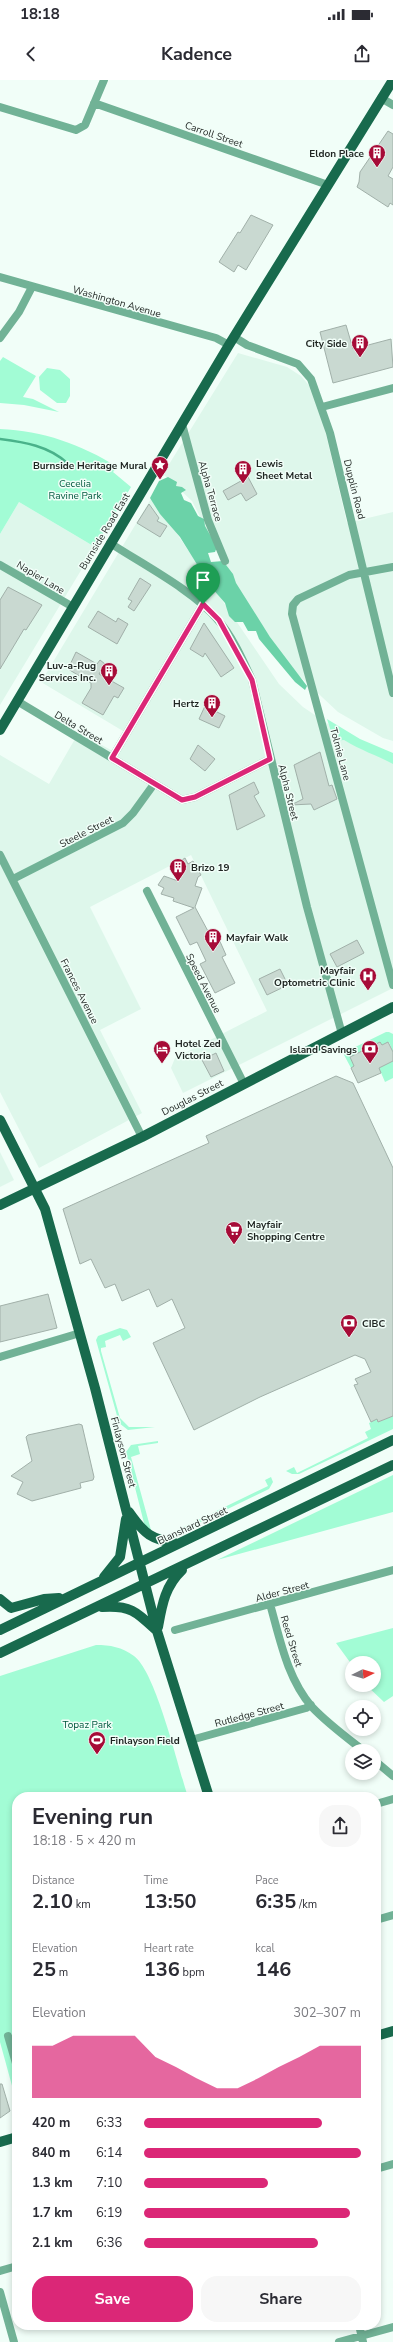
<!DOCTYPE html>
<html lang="en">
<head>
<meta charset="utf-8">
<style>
	body { margin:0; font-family:"Nunito Sans",sans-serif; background:#f7f7f7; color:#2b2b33; height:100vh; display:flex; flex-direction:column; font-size:15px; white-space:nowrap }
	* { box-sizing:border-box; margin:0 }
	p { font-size:13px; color:#7c7c81 }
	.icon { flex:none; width:22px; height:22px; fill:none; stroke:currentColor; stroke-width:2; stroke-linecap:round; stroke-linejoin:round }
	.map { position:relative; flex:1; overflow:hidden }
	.sheet { position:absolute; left:12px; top:1712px; width:369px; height:538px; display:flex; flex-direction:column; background:#fff; border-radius:16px; box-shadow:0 2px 6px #0003 }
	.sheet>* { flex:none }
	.needle { width:26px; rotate:85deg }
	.controls { position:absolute; left:345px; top:1576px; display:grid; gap:8px }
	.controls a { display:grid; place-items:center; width:36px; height:36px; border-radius:50%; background:#fff; box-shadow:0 2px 6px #0003; font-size:20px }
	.pin { position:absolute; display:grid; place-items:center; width:34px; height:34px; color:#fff; margin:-41px -17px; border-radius:50% 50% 50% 0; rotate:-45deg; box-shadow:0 0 4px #0007 }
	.pin .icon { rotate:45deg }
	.round { display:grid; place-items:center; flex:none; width:42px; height:42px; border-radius:16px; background:#f7f7f7 }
	.overview { display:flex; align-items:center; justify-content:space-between; height:68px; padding:0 20px }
	h1 { font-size:22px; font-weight:700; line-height:30px }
	.metrics { display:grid; grid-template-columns:repeat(3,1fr); gap:6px; height:68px; padding:4px 20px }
	.metrics div { display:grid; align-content:center }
	.metrics b { font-size:20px; font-weight:700 }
	.metrics small { font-size:11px; font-weight:400 }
	.metrics p { font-size:11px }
	.chart { height:112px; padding:8px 20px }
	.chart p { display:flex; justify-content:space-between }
	.chart svg { width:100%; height:72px; margin-top:4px; fill:#db2777; opacity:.7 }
	.cta { display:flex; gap:8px; margin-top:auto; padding:8px 20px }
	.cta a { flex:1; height:46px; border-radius:16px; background:#db2777; color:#fff; font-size:16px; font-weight:700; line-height:46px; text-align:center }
	.cta a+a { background:#f7f7f7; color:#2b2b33 }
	ul { padding:0 20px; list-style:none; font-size:13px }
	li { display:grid; grid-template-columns:64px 48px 1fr; align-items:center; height:30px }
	li i { height:10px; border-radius:5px; background:#db2777 }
	.status { display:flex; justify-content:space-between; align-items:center; height:28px; padding:0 20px; background:#fff; direction:ltr }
	.status svg { height:11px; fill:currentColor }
	header { display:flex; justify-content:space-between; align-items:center; height:52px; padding:0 20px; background:#fff; font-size:18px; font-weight:700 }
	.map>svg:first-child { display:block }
	.built { fill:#def7eb }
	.green { fill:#a2fcd5 }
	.forest { fill:#6bd2a8 }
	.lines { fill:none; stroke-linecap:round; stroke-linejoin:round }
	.stream { stroke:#49b28a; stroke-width:2.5 }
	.building { fill:#c9d9d1; stroke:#a1b0a9 }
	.minor { stroke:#71b296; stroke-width:8 }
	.major { stroke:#186a4d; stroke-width:10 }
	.route-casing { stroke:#fff; stroke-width:8 }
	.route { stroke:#db2777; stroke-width:5 }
	.labels { text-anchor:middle; stroke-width:3; stroke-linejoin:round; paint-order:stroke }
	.street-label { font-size:10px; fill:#1f2522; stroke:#f1fef8 }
	.poi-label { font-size:10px; font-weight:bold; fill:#1f2522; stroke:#f1fef8; text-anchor:end }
	.park-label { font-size:10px; fill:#00583e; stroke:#f1fef8 }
</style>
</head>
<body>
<div class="status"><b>18:18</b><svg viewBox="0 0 49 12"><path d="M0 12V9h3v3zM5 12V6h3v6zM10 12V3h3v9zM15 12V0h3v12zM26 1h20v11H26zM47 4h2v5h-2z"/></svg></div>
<header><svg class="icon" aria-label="back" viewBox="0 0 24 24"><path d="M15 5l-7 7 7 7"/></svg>Kadence<svg class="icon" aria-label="share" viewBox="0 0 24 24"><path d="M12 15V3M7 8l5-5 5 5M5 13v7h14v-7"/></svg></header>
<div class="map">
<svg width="393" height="2262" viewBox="0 0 393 2262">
	<rect width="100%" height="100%" fill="#f1fef8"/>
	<!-- built -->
	<path class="built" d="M238,273L287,287L301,296L312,309L318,321L347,443L393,432V661L383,658L338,632L291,588L235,505L192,421L163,394Z
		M152,417L279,604L303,627L352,660L393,680V908L183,1013L171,988L175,978L267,931L191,775L90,827L141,929L100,950L142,1033L39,1088L0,1012V675L49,704L79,652L116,673L128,654L41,602Z
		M19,422L95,467L0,625V454Z
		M0,1072L14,1100L0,1107Z"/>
	<!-- green -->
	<path class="green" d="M3,277L36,296L23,317L33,319L59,332L24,325L0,323V281Z
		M47,288L60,290L70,299V316L66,323H57L40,310L39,297Z
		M0,349C43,351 81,364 117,387L113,392L131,407L95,467L19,422L0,454Z
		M327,639L360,659L393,673V684C376,675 360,670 344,660L334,661Z
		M386,952H389L393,954V972L389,962L382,965L380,963L350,977L354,986L351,988L343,973Z
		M393,981V998L385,1002L379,988Z
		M120,1248L127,1250L131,1257L123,1261L120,1255L105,1261L106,1267L101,1268V1271L120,1338L129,1347H155L128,1350L119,1343L96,1260L98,1256Z
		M393,1336V1349L299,1394H292L286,1391L294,1387L297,1393L368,1358L365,1352L371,1349L369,1343L377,1339L378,1342Z
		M158,1361V1363L138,1366L140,1374L131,1377L151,1450L147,1449L144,1443L126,1372L131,1365Z
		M393,1395V1432L217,1480Z
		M271,1397L273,1402L269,1409L174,1455H167L268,1406L265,1400Z
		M393,1548V1616L384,1622L366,1605H374V1583H352V1585L336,1563Z
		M96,1565C110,1565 122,1567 134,1576C156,1592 178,1687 188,1717H17V2024L0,1962V1596Z"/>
	<!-- forest -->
	<path class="forest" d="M168,397L177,402L176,406L182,407L186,410L181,413L184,420L191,423L198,436L204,439L205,446L217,467L215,472L208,473L211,482L223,481L233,494L236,503L270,557L307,606L305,610L295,602L259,559L256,551H248L243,542H235L229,536L225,523L211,507L180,457L160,434L150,418L159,401Z"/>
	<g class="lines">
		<!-- stream -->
		<path class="stream" d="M0,359C24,362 49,366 67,383"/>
	</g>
	<!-- building -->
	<path class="building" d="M388,51L393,54V87L388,96L393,99V125L390,123L388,127L357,107L359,102L360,92Z
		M251,135L273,145L246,190L238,185L234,192L219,182L238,152L240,153Z
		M346,245L353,269L391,259L393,287L333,303L320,252Z
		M248,397L257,414L246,421L241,413L228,420L223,411Z
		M149,424L159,438L157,441L167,446L160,457L137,443Z
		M140,498L151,505L134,531L128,527L132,521L128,519Z
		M8,507L42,525L26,550L24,549L0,589V520Z
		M98,531L116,542L118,538L128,544L117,564L88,547Z
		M204,543L234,588L221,597L205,573L203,577L190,569Z
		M76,572L97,584L100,580L105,584L99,594L124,608L118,618L114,616L103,635L82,623L91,608V603L68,589Z
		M205,626L225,636L219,648L199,639Z
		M198,665L215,679L205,691L190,679Z
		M320,672L329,706L332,705L337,719L314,730L311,724L291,725L303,719L294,685Z
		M254,702L259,713L254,716L265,736L237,750L229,715Z
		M185,778L188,784L193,781L201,795L198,797L195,806L202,808L195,827L209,853L213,851L217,858L218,857L226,875L222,877L235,903L215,913L200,884L206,881L197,862L190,865L176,837L194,828L173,821L174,818L161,814L164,808L158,805L164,796L178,801L171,787Z
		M357,860L364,873L337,887L330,874Z
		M280,889L288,905L267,915L259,899Z
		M380,962L382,965L388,962L393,972V981L379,988L381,993L358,1003L351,988L354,986L350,977Z
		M216,973L224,991L211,997L202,980Z
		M336,996L353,1003L393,1088V1336L378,1342L377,1339L371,1342L354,1305L358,1304L355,1299L371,1292L365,1279L355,1275L260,1317L194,1350L153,1263L185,1248L172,1219L157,1227L149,1209L122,1221L115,1204L105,1208L91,1179L80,1184L63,1129L209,1063L206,1056Z
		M48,1214L57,1248L0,1262V1226Z
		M79,1344L82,1345L94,1397L93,1400L80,1403L81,1408L32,1421L17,1414L23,1402L11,1396L32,1381L26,1357L28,1355Z
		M0,2004H2L10,2031L0,2038Z"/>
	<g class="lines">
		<!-- minor -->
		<path class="minor" d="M381,18L393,25
			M94,23L328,105
			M0,27L76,50L85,45L104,0
			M0,197L216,258L229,265
			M234,257L247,265L298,284L311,299L330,353L393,613
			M0,258L19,232L32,207
			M322,327L393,308
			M182,344L208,440L225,481
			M110,463C142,484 194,511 217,539C232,555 243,580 252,600L307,827L342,954
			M0,485L73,527
			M393,487L349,495L298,519L293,525L292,534L393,905
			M17,621L182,720L195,717L270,679
			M112,678L203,524
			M0,775L142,1057
			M13,799L123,743L133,733L154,704
			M147,811L244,1004
			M0,1277L80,1253
			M270,1524C280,1559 287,1598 312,1627C327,1643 346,1657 364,1671
			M175,1550L393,1490
			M191,1660L306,1628L311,1625
			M374,1680L393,1696
			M376,1724L393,1719
			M376,1840L393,1835
			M8,1956L17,1987
			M376,2089L393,2084
			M0,2191L17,2186
			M0,2212L14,2262
			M359,2245L363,2262
			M339,2262L393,2247"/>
		<!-- major -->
		<path class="major" d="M0,650L229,265L393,0
			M0,1040L45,1129L95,1308L157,1551L209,1717
			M0,1125L142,1057L393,927
			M129,1432C145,1455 151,1459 178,1464
			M104,1497L120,1477L126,1439
			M0,1519L11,1528L44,1519L59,1518
			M102,1527C131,1525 137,1532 157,1551
			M158,1547C162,1525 165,1506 182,1490
			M0,1550L393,1360
			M0,1573L393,1385
			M376,1956L393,1951
			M0,2062L17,2057"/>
	</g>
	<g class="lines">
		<defs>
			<path id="route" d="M203,524L219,540L252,600L270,679L195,717L182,720L112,678Z"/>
		</defs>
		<!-- route casing -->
		<use href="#route" class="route-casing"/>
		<!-- route -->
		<use href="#route" class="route"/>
	</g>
	<!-- icons -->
	<defs>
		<symbol id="building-pin" viewBox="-11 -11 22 30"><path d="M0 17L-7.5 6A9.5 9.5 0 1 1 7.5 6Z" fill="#a60b37" stroke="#f1fef8"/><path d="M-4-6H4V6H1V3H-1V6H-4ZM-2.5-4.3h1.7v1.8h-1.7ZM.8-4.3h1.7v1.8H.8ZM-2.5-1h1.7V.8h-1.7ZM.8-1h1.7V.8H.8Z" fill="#fff"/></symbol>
		<symbol id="sight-pin" viewBox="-11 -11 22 30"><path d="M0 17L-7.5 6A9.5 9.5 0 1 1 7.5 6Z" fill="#a60b37" stroke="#f1fef8"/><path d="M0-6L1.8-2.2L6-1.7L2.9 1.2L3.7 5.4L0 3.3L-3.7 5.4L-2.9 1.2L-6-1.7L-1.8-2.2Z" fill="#fff"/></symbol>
		<symbol id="hospital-pin" viewBox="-11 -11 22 30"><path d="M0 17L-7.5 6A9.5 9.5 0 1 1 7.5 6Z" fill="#a60b37" stroke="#f1fef8"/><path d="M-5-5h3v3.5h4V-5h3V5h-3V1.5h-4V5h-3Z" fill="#fff"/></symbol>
		<symbol id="hotel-pin" viewBox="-11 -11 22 30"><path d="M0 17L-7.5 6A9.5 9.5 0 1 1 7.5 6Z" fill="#a60b37" stroke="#f1fef8"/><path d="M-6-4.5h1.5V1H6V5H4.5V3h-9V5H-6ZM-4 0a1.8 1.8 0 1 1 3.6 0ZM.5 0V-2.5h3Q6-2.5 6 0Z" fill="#fff"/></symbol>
		<symbol id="bank-pin" viewBox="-11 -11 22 30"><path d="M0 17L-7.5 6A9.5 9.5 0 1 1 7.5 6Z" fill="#a60b37" stroke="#f1fef8"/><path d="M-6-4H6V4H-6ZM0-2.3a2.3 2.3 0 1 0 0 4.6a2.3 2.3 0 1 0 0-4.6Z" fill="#fff"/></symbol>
		<symbol id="supermarket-pin" viewBox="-11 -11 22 30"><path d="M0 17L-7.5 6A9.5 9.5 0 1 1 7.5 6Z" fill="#a60b37" stroke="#f1fef8"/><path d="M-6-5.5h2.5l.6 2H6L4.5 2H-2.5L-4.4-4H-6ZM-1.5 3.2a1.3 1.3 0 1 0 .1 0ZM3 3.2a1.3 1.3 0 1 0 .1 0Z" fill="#fff"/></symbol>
		<symbol id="stadium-pin" viewBox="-11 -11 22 30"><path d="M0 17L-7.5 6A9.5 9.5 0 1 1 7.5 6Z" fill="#a60b37" stroke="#f1fef8"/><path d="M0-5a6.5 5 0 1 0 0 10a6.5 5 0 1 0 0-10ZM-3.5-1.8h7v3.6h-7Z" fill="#fff"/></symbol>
	</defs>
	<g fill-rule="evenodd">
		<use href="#building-pin" x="367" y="63" width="20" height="27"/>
		<use href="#building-pin" x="350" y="253" width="20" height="27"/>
		<use href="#sight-pin" x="150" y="375" width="20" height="27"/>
		<use href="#building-pin" x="233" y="379" width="20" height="27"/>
		<use href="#building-pin" x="99" y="581" width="20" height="27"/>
		<use href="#building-pin" x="202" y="613" width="20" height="27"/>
		<use href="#building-pin" x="168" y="777" width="20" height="27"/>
		<use href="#building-pin" x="203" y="847" width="20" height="27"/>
		<use href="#hospital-pin" x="358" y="886" width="20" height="27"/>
		<use href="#hotel-pin" x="152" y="959" width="20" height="27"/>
		<use href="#bank-pin" x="360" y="959" width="20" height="27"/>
		<use href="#supermarket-pin" x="224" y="1140" width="20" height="27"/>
		<use href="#bank-pin" x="339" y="1233" width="20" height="27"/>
		<use href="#stadium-pin" x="87" y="1650" width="20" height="27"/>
	</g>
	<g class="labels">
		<!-- street labels -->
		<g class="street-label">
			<text transform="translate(214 54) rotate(19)" y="4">Carroll Street</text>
			<text transform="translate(117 221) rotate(16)" y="4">Washington Avenue</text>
			<text transform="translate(355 409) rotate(76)" y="4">Dupplin Road</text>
			<text transform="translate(211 411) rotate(74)" y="4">Alpha Terrace</text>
			<text transform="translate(104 451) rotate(-59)" y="4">Burnside Road East</text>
			<text transform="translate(41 497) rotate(31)" y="4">Napier Lane</text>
			<text transform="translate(79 647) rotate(31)" y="4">Delta Street</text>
			<text transform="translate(341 674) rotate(75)" y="4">Tolmie Lane</text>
			<text transform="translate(289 712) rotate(76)" y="4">Alpha Street</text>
			<text transform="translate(86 751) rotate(-27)" y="4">Steele Street</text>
			<text transform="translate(204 903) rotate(63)" y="4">Speed Avenue</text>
			<text transform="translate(80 911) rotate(63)" y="4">Frances Avenue</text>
			<text transform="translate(192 1017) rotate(-27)" y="4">Douglas Street</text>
			<text transform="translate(124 1372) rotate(75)" y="4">Finlayson Street</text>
			<text transform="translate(192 1445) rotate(-25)" y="4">Blanshard Street</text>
			<text transform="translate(282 1511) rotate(-15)" y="4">Alder Street</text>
			<text transform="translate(292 1561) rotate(73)" y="4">Reed Street</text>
			<text transform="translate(249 1634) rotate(-15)" y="4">Rutledge Street</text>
		</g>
		<!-- poi labels -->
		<g class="poi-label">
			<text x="364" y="77">Eldon Place</text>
			<text x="347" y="267">City Side</text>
			<text x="256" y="387" text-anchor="start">Lewis<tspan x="256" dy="12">Sheet Metal</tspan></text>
			<text x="147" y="389">Burnside Heritage Mural</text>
			<text x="96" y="589">Luv-a-Rug<tspan x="96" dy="12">Services Inc.</tspan></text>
			<text x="199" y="627">Hertz</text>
			<text x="191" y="791" text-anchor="start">Brizo 19</text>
			<text x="226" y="861" text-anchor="start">Mayfair Walk</text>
			<text x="355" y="894">Mayfair<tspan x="355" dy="12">Optometric Clinic</tspan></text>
			<text x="175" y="967" text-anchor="start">Hotel Zed<tspan x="175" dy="12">Victoria</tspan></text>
			<text x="357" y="973">Island Savings</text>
			<text x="247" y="1148" text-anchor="start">Mayfair<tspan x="247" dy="12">Shopping Centre</tspan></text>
			<text x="362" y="1247" text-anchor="start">CIBC</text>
			<text x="110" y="1664" text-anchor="start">Finlayson Field</text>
		</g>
		<!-- park labels -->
		<g class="park-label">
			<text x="75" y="407">Cecelia<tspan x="75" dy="12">Ravine Park</tspan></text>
			<text x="87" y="1648">Topaz Park</text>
		</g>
	</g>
</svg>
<div class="controls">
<a><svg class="needle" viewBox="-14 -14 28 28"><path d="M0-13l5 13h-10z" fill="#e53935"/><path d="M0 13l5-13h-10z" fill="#7c7c81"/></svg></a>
<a><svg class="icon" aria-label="locate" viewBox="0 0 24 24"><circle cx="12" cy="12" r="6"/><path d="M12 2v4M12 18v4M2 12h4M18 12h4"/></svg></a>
<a><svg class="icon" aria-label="layers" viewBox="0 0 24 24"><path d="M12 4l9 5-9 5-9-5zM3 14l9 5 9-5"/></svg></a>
</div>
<div class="pin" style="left:203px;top:524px;background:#1e9e55"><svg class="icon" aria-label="arrive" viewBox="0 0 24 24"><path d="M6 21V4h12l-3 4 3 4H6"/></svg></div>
<section class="sheet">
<div class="overview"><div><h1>Evening run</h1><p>18:18 · 5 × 420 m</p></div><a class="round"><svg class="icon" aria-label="share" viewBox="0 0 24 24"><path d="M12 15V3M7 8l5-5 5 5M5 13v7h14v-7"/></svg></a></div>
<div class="metrics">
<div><p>Distance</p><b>2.10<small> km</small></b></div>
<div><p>Time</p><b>13:50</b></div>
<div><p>Pace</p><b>6:35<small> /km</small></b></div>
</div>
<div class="metrics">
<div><p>Elevation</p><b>25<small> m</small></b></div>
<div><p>Heart rate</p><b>136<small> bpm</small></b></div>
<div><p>kcal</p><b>146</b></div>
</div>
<div class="chart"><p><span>Elevation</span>302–307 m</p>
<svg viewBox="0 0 160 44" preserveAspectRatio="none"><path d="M0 44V12L10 12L20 6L30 6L40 6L50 6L60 19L70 25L80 32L90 38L100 38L110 32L120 25L130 19L140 12L150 12L160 12V44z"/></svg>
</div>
<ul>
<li><b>420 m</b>6:33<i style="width:82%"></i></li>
<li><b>840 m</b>6:14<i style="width:100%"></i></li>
<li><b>1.3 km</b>7:10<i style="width:57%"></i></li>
<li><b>1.7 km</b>6:19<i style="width:95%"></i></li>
<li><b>2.1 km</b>6:36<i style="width:80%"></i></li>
</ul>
<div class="cta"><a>Save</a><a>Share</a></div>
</section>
</div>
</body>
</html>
